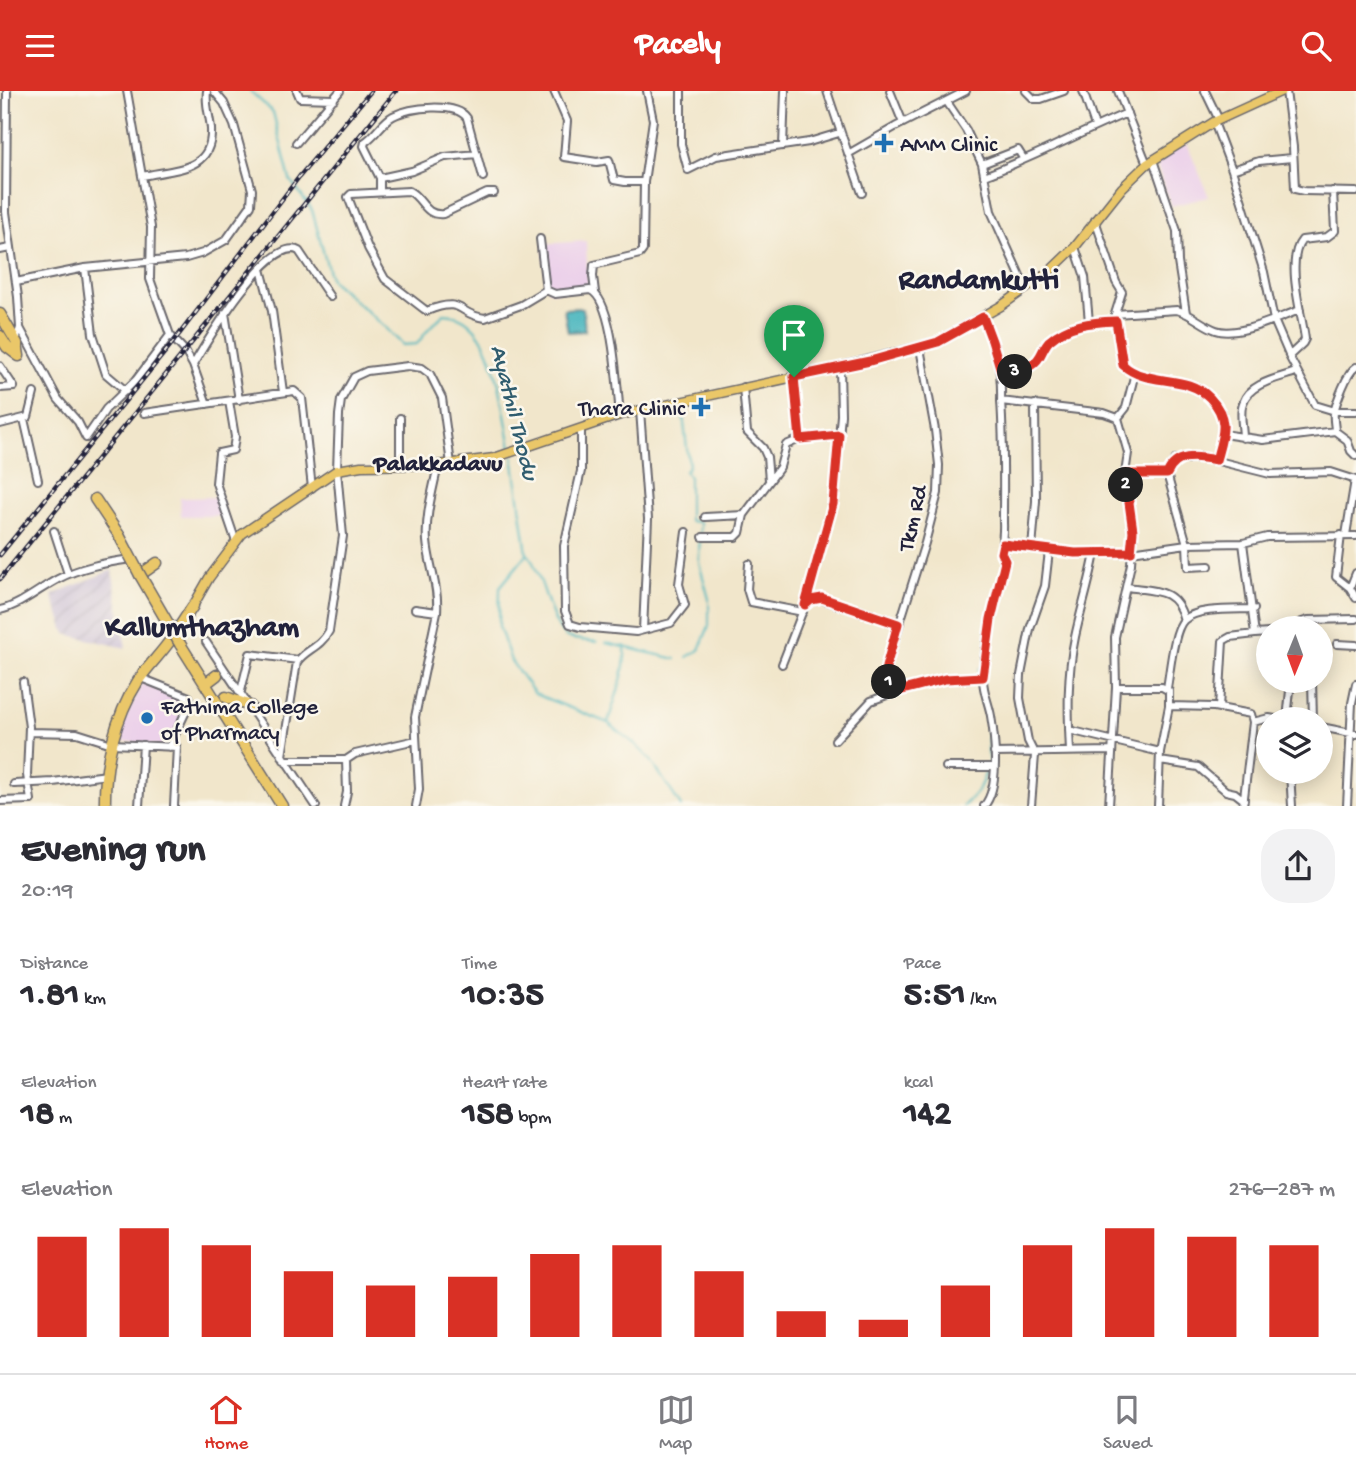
<!DOCTYPE html>
<html lang="en">
<head>
<meta charset="utf-8">
<style>
	body { margin:0; font-family:"Gochi Hand",sans-serif; background:#f2f2f3; color:#2b2b33; height:100vh; display:flex; flex-direction:column; font-size:26px; white-space:nowrap }
	* { box-sizing:border-box; margin:0 }
	p { font-size:23px; color:#7c7c81 }
	.icon { flex:none; width:38px; height:38px; fill:none; stroke:currentColor; stroke-width:2; stroke-linecap:round; stroke-linejoin:round }
	.map { position:relative; height:715px; overflow:hidden }
	.panel { display:flex; flex-direction:column; background:#fff; flex:1 }
	.panel>* { flex:none }
	.needle { width:46px; rotate:181deg }
	.tools { position:absolute; left:1256px; top:525px; display:grid; gap:14px }
	.tools a { display:grid; place-items:center; width:77px; height:77px; border-radius:50%; background:#fff; box-shadow:0 4px 18px #0003; font-size:35px }
	.pin { position:absolute; display:grid; place-items:center; width:60px; height:60px; color:#fff; margin:-72px -30px; border-radius:50% 50% 50% 0; rotate:-45deg; box-shadow:0 0 7px #0007 }
	.pin .icon { rotate:45deg }
	.km { position:absolute; width:35px; height:35px; margin:-18px; border-radius:50%; background:#222; color:#fff; font-size:19px; line-height:35px; text-align:center }
	.round { display:grid; place-items:center; flex:none; width:74px; height:74px; border-radius:28px; background:#f2f2f3 }
	.headline { display:flex; align-items:center; justify-content:space-between; height:119px; padding:0 21px }
	h1 { font-size:38px; font-weight:800; line-height:52px }
	.stats { display:grid; grid-template-columns:repeat(3,1fr); gap:10px; height:119px; padding:7px 21px }
	.stats div { display:grid; align-content:center }
	.stats b { font-size:35px; font-weight:800 }
	.stats small { font-size:19px; font-weight:400 }
	.stats p { font-size:19px }
	.chart { height:196px; padding:14px 21px }
	.chart p { display:flex; justify-content:space-between }
	.chart svg { width:100%; height:126px; margin-top:7px; stroke:#d93025; stroke-width:6 }
	header { display:flex; justify-content:space-between; align-items:center; height:91px; padding:0 21px; background:#d93025; color:#fff; font-size:32px; font-weight:800 }
	.tab-bar { display:flex; justify-content:space-around; align-items:center; height:98px; border-top:2px solid #e1e1e2; background:#fff; font-size:19px; color:#7c7c81 }
	.tab-bar a { display:grid; justify-items:center; gap:4px }
	.tab-bar .active { color:#d93025 }
	.map>svg:first-child { display:block }
	.built { fill:#ecd1ea }
	.industrial { fill:url(#industrial-furrows) }
	.water { fill:url(#water-ripples); stroke:#346c7c; stroke-width:2 }
	.lines { fill:none; stroke-linecap:round; stroke-linejoin:round }
	.stream { stroke:#46b5be; stroke-width:2 }
	.minor-casing { stroke:#6a676d; stroke-width:10 }
	.major-casing { stroke:#6a676d; stroke-width:11 }
	.highway-casing { stroke:#6a676d; stroke-width:13 }
	.minor { stroke:#fff; stroke-width:6 }
	.major { stroke:#eac769; stroke-width:8 }
	.highway { stroke:#eac769; stroke-width:10 }
	.rail-casing { stroke:#22223b; stroke-width:4.5 }
	.rail { stroke:#fbf7ec; stroke-width:2; stroke-dasharray:5; stroke-linecap:butt }
	.highway-bridge-casing { stroke:#6a676d; stroke-width:13; stroke-linecap:butt }
	.highway-bridge { stroke:#eac769; stroke-width:10 }
	.route-casing { stroke:#fff; stroke-width:14 }
	.route { stroke:#d93025; stroke-width:9 }
	.poi-dot { fill:#1f6fb2; stroke:#fbf7ec; stroke-width:2.5 }
	.labels { text-anchor:middle; stroke-width:5; stroke-linejoin:round; paint-order:stroke }
	.poi-label { font-size:23px; fill:#22223b; stroke:#fbf7ec; text-anchor:start }
	.street-label { font-size:23px; fill:#22223b; stroke:#fbf7ec }
	.water-label { font-size:24px; font-style:italic; fill:#305d6f; stroke:#fbf7ec }
	.neighbourhood-label { font-size:24px; font-weight:bold; fill:#22223b; stroke:#fbf7ec }
	.district-label { font-size:30px; font-weight:bold; fill:#22223b; stroke:#fbf7ec }
</style>
</head>
<body>
<header><svg class="icon" aria-label="menu" viewBox="0 0 24 24"><path d="M4 6h16M4 12h16M4 18h16"/></svg>Pacely<svg class="icon" aria-label="search" viewBox="0 0 24 24"><circle cx="10" cy="10" r="6"/><path d="M15 15l6 6"/></svg></header>
<div class="map">
<svg width="1356" height="715" viewBox="0 0 1356 715">
	<defs>
		<pattern id="industrial-furrows" width="10" height="10" patternUnits="userSpaceOnUse" patternTransform="scale(1.75)"><rect width="10" height="10" fill="#cbbfd5"/><path d="M-1 1l2-2M0 10L10 0M9 11l2-2" fill="none" stroke="#aea4b8"/></pattern>
		<pattern id="water-ripples" width="26" height="14" patternUnits="userSpaceOnUse" patternTransform="scale(1.75)"><rect width="26" height="14" fill="#46b5be"/><path d="M2 4q2-2 4 0t4 0M15 11q2-2 4 0t4 0" fill="none" stroke="#3a939c"/></pattern>
	</defs>
	<rect width="100%" height="100%" fill="#fbf7ec"/>
	<filter id="ink" filterUnits="userSpaceOnUse"><feTurbulence type="fractalNoise" baseFrequency=".0143" numOctaves="2"/><feDisplacementMap in="SourceGraphic" scale="14" xChannelSelector="R" yChannelSelector="G"/><feConvolveMatrix kernelMatrix="1 2 1 2 8 2 1 2 1" color-interpolation-filters="sRGB"/></filter>
	<filter id="wash" filterUnits="userSpaceOnUse"><feTurbulence type="fractalNoise" baseFrequency=".00686" numOctaves="4" result="noise"/><feDisplacementMap in="SourceGraphic" scale="28" xChannelSelector="R" yChannelSelector="G"/><feGaussianBlur stdDeviation="1.57" result="paint"/><feColorMatrix in="noise" values="0 0 0 0 0 0 0 0 0 0 0 0 0 0 0 0 0 1.4 0 .05"/><feComposite in="paint" operator="in"/></filter>
	<g filter="url(#wash)">
		<rect width="100%" height="100%" fill="#f1e6cb"/>
		<!-- built -->
		<path class="built" d="M1187,52L1209,106L1171,115L1155,70Z
			M586,150L588,197L554,201L547,199L543,153Z
			M221,406L222,425H181L180,407Z
			M144,588L189,608L167,656L116,649Z"/>
		<!-- industrial -->
		<path class="industrial" d="M112,479L126,557L66,543L52,504Z"/>
		<!-- water -->
		<path class="water" d="M583,217L585,240L568,241L564,218Z"/>
		<g class="lines">
			<!-- stream -->
			<path class="stream" d="M250,0L273,21L290,89L312,119L331,189L384,235L403,254L417,253L430,236L444,223C496,224 502,316 511,356
				M682,315L689,375L685,380L689,386V430L700,431L699,472L709,508V535L699,559L687,566
				M513,365L527,463L500,496L499,535L511,570L535,603L608,632L636,654L650,668L681,715
				M528,463C543,482 551,541 569,547C577,549 588,550 597,551
				M606,552L676,568
				M979,578L980,581
				M984,609L987,632L989,673
				M608,632C615,606 627,581 625,555
				M963,715C977,702 980,698 987,678"/>
		</g>
	</g>
	<g filter="url(#ink)">
		<g class="lines">
			<defs>
				<path id="minor" d="M7,0L6,121L18,206L20,237L16,250
					M127,0L151,136L150,188L170,244L185,260L193,274L207,313
					M297,0L300,7L334,8
					M554,0L567,30L564,66L597,71L609,69L614,89L625,91H644
					M681,0V53L688,79L716,65L809,51L839,42
					M827,0C838,34 850,68 862,102
					M890,0L903,32
					M1026,0L1034,8H1041L1064,0
					M1083,0L1095,35
					M1118,0L1147,73
					M1205,0L1219,29
					M1286,0L1293,56L1295,98L1304,100L1356,101
					M947,11L966,39L982,73L991,120L1026,198
					M1214,31L1232,79L1259,70L1292,67
					M296,52L340,0
					M783,55L785,0
					M848,63L895,36L966,0
					M1153,69L1177,140L1178,171L1186,222
					M982,73L1018,59L1023,67
					M1232,79L1264,181L1274,229L1289,264
					M143,85C175,78 213,80 211,38C210,25 205,14 207,0
					M984,85C1033,67 1079,42 1127,22
					M380,87L412,80L445,66L477,63
					M1333,100L1335,140L1327,146L1302,149C1285,169 1302,223 1305,248L1303,252L1289,265L1315,314L1335,320H1356
					M380,101V87L364,55L365,51C376,44 382,31 393,25C410,16 456,11 467,27L483,86
					M494,102H487L443,123C424,125 423,107 409,100L351,103L348,106L368,157L385,188L424,218L427,220C465,205 457,224 485,227L521,214L546,199
					M1095,129L1116,191L1122,201L1115,223L1123,274C1147,296 1186,283 1210,307C1230,328 1223,344 1216,369
					M540,148L546,199L555,203L590,199C614,209 617,299 620,324
					M1075,156L1085,186L1089,231
					M0,159L10,157
					M85,177L93,243L106,283L126,300
					M261,178L272,220L283,301
					M16,191L85,177L186,167L203,162L226,149L251,114L252,99L234,34L224,12L214,0
					M595,201L593,185L594,174L640,163L643,159L644,91L653,29L647,0
					M225,222L239,309
					M1115,223L1177,219C1192,223 1202,234 1216,239C1237,247 1279,226 1300,219
					M983,227C996,258 1002,275 1001,310L1104,322L1118,327L1128,362L1125,383H1167L1175,369L1202,366L1270,383L1331,381L1356,389
					M20,237L58,308L78,331L86,347L106,318L136,289L170,244
					M193,274C206,252 270,143 299,160L330,206
					M0,275L14,296L0,297
					M1356,276C1347,281 1336,312 1334,322C1333,328 1335,335 1335,340L1347,349L1351,360L1356,365
					M1002,283C1017,280 1032,279 1040,265C1043,260 1045,254 1049,250C1068,233 1092,231 1116,230
					M794,286L800,348
					M743,296L747,341L763,357L767,366L769,389
					M229,310L235,346L233,359L219,362L216,392L236,451
					M640,319L648,428L643,539
					M144,322L294,300L302,307L312,397
					M400,327V374
					M1118,327L1126,317L1135,282
					M24,328L38,389
					M0,333L28,326L34,302
					M581,338V380L564,455L565,520L570,533L580,536L636,541L671,532L685,514L679,493L686,441
					M1223,343L1263,349L1335,340
					M1243,347C1243,336 1239,322 1243,312C1249,292 1279,287 1296,281
					M1167,383L1187,453L1188,476L1209,475
					M705,426L744,424L780,376L786,354L800,348L839,344
					M54,440L68,483
					M1341,444L1336,486L1350,497
					M1346,444L1355,389
					M703,446H736L740,442L744,424
					M1243,452L1255,543L1269,542
					M1003,453L1075,462L1131,461L1187,453L1243,452L1267,446L1356,445
					M1032,457L1036,410L1035,313
					M749,473L747,498L751,511L803,521
					M1356,482L1350,497L1356,507
					M1127,496C1155,500 1176,497 1184,529
					M805,514L833,413L841,324L840,276
					M415,518L437,521
					M0,519C21,514 39,498 58,488C81,476 104,472 131,468
					M1297,537L1302,531L1308,529L1356,528
					M206,551L316,715
					M1337,553L1356,554
					M782,573L805,514L817,507L898,532
					M141,587L189,606L191,610L169,656
					M1312,590L1313,628
					M1116,596H1162L1169,600V615L1160,661L1158,715
					M1167,597C1170,582 1173,539 1184,529C1198,516 1236,519 1254,518
					M241,600L250,563L298,569
					M892,602L886,576L925,452L938,402L939,374L935,339L920,257
					M1169,615L1214,616L1251,623L1253,631L1269,627L1275,628
					M1219,617L1223,550L1230,546L1255,543
					M1287,628L1291,590
					M1321,636L1356,643
					M1069,639L1160,661
					M29,641L77,642L112,653L177,656L174,715
					M835,649L871,610L892,602L945,588L983,586
					M1070,660C1068,621 1067,584 1075,546C1081,518 1090,490 1095,462
					M994,662L1112,660
					M282,665L297,571C306,558 320,557 329,540L343,445L337,379L339,324L341,309L354,286L367,280L408,275L422,277L430,283L442,307L451,373
					M284,669H346L355,663L416,649
					M1160,670L1198,676L1226,700L1235,702L1244,709
					M946,676H994
					M1290,681L1292,715
					M14,693L53,691L107,684
					M0,710L31,709L27,684L29,636L23,591
					M139,715L143,654
					M344,715L347,701L346,669
					M416,715L419,698L415,626L437,521C439,497 429,474 427,450C425,425 433,399 438,374
					M984,715C1000,697 995,648 991,625C989,613 983,601 983,588C984,548 997,509 1005,470C999,458 1004,446 1003,432C1003,391 1004,351 1001,310
					M1031,715L1035,664L1028,650L1020,607L1021,584L1030,538L1045,495L1049,460
					M1109,715L1116,596L1115,546L1131,473L1133,440L1125,383
					M1243,715L1253,631
					M1347,715L1352,612L1356,593"/>
				<path id="major" d="M193,515L209,487L242,443L337,379L361,375L438,374L494,367L620,324L840,276L938,251L1001,215L1049,181L1075,156L1122,97L1147,73L1214,31L1282,0"/>
				<path id="highway" d="M0,223L17,252L19,265
					M0,245L7,256L19,265
					M95,408L119,444
					M140,484L157,472
					M180,553L282,715
					M205,593L217,584
					M226,606L250,615
					M105,715C104,673 115,626 138,590C147,576 159,565 169,551C177,540 185,527 193,515"/>
			</defs>
			<!-- minor casing -->
			<use href="#minor" class="minor-casing"/>
			<!-- major casing -->
			<use href="#major" class="major-casing"/>
			<!-- highway casing -->
			<use href="#highway" class="highway-casing"/>
			<!-- minor -->
			<use href="#minor" class="minor"/>
			<!-- major -->
			<use href="#major" class="major"/>
			<!-- highway -->
			<use href="#highway" class="highway"/>
			<defs>
				<path id="rail" d="M0,464L174,250L299,86L371,0
					M0,488L396,0"/>
			</defs>
			<!-- rail casing -->
			<use href="#rail" class="rail-casing"/>
			<!-- rail -->
			<use href="#rail" class="rail"/>
			<defs>
				<path id="highway-bridge" d="M119,444L140,484L180,553"/>
			</defs>
			<!-- highway-bridge casing -->
			<use href="#highway-bridge" class="highway-bridge-casing"/>
			<!-- highway-bridge -->
			<use href="#highway-bridge" class="highway-bridge"/>
		</g>
	</g>
	<g class="lines" filter="url(#ink)">
		<defs>
			<path id="route" d="M983,226L992,250L1002,283C1017,280 1032,279 1040,265C1043,260 1045,254 1049,250C1068,233 1092,231 1116,230L1123,274C1147,296 1186,282 1210,307C1230,328 1223,344 1216,369C1196,365 1176,362 1167,383H1125L1133,440L1131,461L1075,462L1003,453L1001,462L1005,470L991,528L983,586L945,588L891,602L886,576L898,533L822,507L811,509L805,514L833,413L839,344L800,348L794,286L870,270L938,251Z"/>
		</defs>
		<!-- route casing -->
		<use href="#route" class="route-casing"/>
		<!-- route -->
		<use href="#route" class="route"/>
	</g>
	<!-- markers -->
	<g class="poi-dot">
		<path d="M880.5 41.5h7v7h7v7h-7v7h-7v-7h-7v-7h7z"/>
		<path d="M697.5 305.5h7v7h7v7h-7v7h-7v-7h-7v-7h7z"/>
		<circle cx="147" cy="627" r="7"/>
	</g>
	<g class="labels">
		<!-- poi labels -->
		<g class="poi-label">
			<text x="900" y="60">AMM Clinic</text>
			<text x="685" y="324" text-anchor="end">Thara Clinic</text>
			<text x="161" y="622">Fathima College<tspan x="161" dy="26">of Pharmacy</tspan></text>
		</g>
		<!-- street labels -->
		<g class="street-label">
			<text transform="translate(911 427) rotate(-77)" y="8">Tkm Rd</text>
		</g>
		<!-- water labels -->
		<g class="water-label">
			<text transform="translate(516 321) rotate(76)" y="8">Ayathil Thodu</text>
		</g>
		<!-- neighbourhood labels -->
		<g class="neighbourhood-label">
			<text x="438" y="379">Palakkadavu</text>
		</g>
		<!-- district labels -->
		<g class="district-label">
			<text x="979" y="197">Randamkutti</text>
			<text x="202" y="544">Kallumthazham</text>
		</g>
	</g>
</svg>
<div class="tools">
<a><svg class="needle" viewBox="-14 -14 28 28"><path d="M0-13l5 13h-10z" fill="#e53935"/><path d="M0 13l5-13h-10z" fill="#7c7c81"/></svg></a>
<a><svg class="icon" aria-label="layers" viewBox="0 0 24 24"><path d="M12 4l9 5-9 5-9-5zM3 14l9 5 9-5"/></svg></a>
</div>
<div class="pin" style="left:794px;top:286px;background:#1e9e55"><svg class="icon" aria-label="arrive" viewBox="0 0 24 24"><path d="M6 21V4h12l-3 4 3 4H6"/></svg></div>
<b class="km" style="left:889px;top:591px">1</b>
<b class="km" style="left:1126px;top:394px">2</b>
<b class="km" style="left:1015px;top:281px">3</b>
</div>
<section class="panel">
<div class="headline"><div><h1>Evening run</h1><p>20:19</p></div><a class="round"><svg class="icon" aria-label="share" viewBox="0 0 24 24"><path d="M12 15V3M7 8l5-5 5 5M5 13v7h14v-7"/></svg></a></div>
<div class="stats">
<div><p>Distance</p><b>1.81<small> km</small></b></div>
<div><p>Time</p><b>10:35</b></div>
<div><p>Pace</p><b>5:51<small> /km</small></b></div>
</div>
<div class="stats">
<div><p>Elevation</p><b>18<small> m</small></b></div>
<div><p>Heart rate</p><b>158<small> bpm</small></b></div>
<div><p>kcal</p><b>142</b></div>
</div>
<div class="chart"><p><span>Elevation</span>276–287 m</p>
<svg viewBox="0 0 160 44" preserveAspectRatio="none"><path d="M5 44V9M15 44V6M25 44V12M35 44V21M45 44V26M55 44V23M65 44V15M75 44V12M85 44V21M95 44V35M105 44V38M115 44V26M125 44V12M135 44V6M145 44V9M155 44V12"/></svg>
</div>
</section>
<nav class="tab-bar">
<a class="active"><svg class="icon" aria-label="home" viewBox="0 0 24 24"><path d="M3 11l9-7 9 7M6 9v11h12V9"/></svg>Home</a>
<a><svg class="icon" aria-label="map" viewBox="0 0 24 24"><path d="M3 6l6-2 6 2 6-2v14l-6 2-6-2-6 2zM9 4v14M15 6v14"/></svg>Map</a>
<a><svg class="icon" aria-label="saved" viewBox="0 0 24 24"><path d="M7 4h10v16l-5-4-5 4z"/></svg>Saved</a>
</nav>
</body>
</html>
